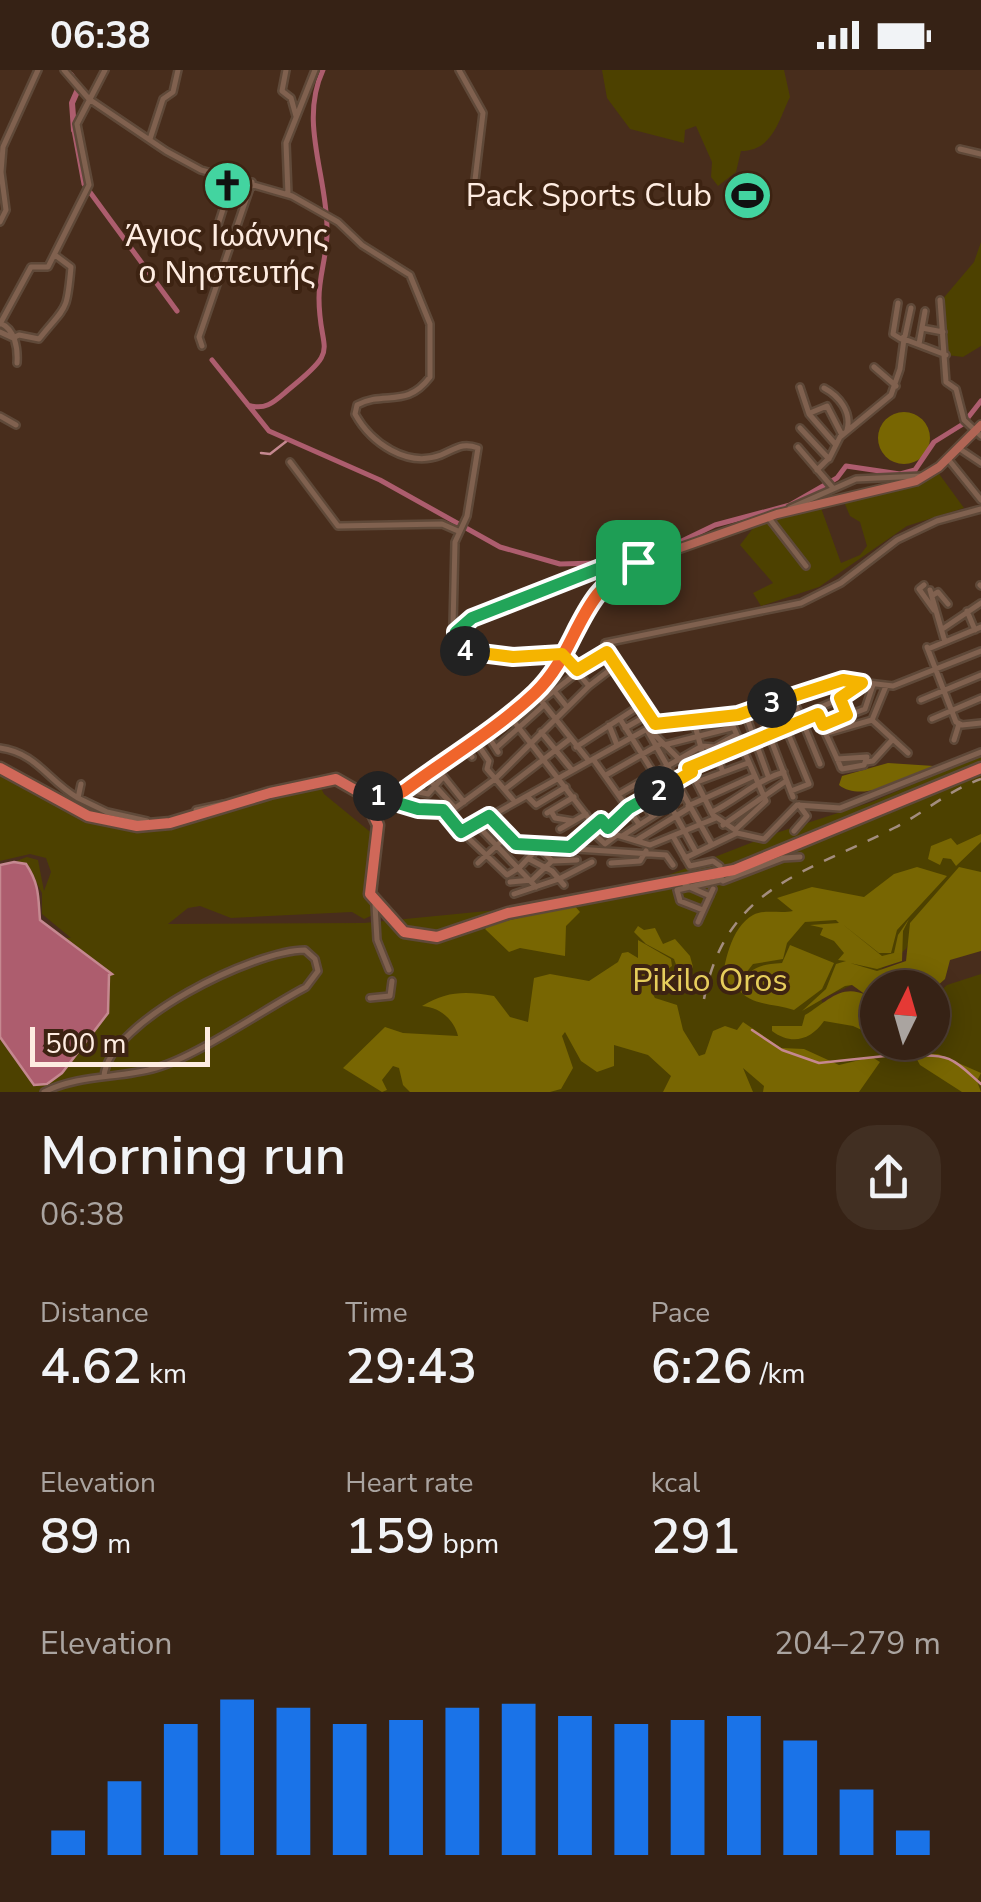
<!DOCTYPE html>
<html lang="en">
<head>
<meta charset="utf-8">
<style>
	body { margin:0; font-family:"Nunito Sans",sans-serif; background:#412f22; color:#f1f3f6; height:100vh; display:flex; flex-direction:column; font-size:38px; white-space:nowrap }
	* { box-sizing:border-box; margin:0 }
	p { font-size:32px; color:#aaa4a0 }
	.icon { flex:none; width:55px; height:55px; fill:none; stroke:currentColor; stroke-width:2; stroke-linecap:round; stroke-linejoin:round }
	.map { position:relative; height:1022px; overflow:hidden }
	.drawer { display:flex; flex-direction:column; background:#362215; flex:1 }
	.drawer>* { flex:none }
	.needle { width:65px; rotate:5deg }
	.controls { position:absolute; left:860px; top:900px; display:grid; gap:20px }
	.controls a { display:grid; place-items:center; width:90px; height:90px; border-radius:50%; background:#362215; box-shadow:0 5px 25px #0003,0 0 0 2px #503f34; font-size:50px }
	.scale { position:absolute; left:30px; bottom:25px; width:180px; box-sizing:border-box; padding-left:10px; border:5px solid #feece1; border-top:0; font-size:28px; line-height:35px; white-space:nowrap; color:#feece1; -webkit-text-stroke:8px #3d2312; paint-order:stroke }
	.pin { position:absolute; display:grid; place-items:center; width:85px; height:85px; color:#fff; margin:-42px; border-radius:20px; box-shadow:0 5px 15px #0006 }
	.km { position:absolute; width:50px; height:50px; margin:-25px; border-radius:50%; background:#222; color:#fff; font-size:28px; line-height:50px; text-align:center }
	.round { display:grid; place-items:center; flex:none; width:105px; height:105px; border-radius:40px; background:#412f22 }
	.headline { display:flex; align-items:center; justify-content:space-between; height:170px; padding:0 40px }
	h1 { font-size:55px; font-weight:600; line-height:75px }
	.metrics { display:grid; grid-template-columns:repeat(3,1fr); gap:15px; height:170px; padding:10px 40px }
	.metrics div { display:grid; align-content:center }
	.metrics b { font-size:50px; font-weight:600 }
	.metrics small { font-size:28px; font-weight:400 }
	.metrics p { font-size:28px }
	.chart { height:280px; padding:20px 40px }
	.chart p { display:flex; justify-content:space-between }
	.chart svg { width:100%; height:180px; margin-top:10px; stroke:#1a73e8; stroke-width:6 }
	.status { display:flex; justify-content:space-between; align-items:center; height:70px; padding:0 50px; background:#362215; direction:ltr }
	.status svg { height:28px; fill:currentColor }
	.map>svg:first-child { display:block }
	.green { fill:#4d4100 }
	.forest { fill:#786602 }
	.water { fill:#ad5d6e; stroke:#c58890; stroke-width:2.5 }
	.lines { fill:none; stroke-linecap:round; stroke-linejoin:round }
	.stream { stroke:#c58890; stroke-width:2.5 }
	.canal { stroke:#ad5d6e; stroke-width:5 }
	.river { stroke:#ad5d6e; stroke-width:6 }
	.minor-casing { stroke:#5f4939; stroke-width:10 }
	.major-casing { stroke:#5f4939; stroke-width:12 }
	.highway-casing { stroke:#5f4939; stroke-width:15 }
	.minor { stroke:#80614f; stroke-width:5 }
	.major { stroke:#b06555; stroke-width:8 }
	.highway { stroke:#d06859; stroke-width:10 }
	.rail { stroke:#a38d7f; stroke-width:2.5; stroke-dasharray:12 12; stroke-linecap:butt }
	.major-bridge-casing { stroke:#5f4939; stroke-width:12; stroke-linecap:butt }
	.major-bridge { stroke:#b06555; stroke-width:8 }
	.split-1-casing { stroke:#fff; stroke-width:20 }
	.split-2-casing { stroke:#fff; stroke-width:20 }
	.split-3-casing { stroke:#fff; stroke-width:20 }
	.split-4-casing { stroke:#fff; stroke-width:20 }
	.split-5-casing { stroke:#fff; stroke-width:20 }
	.split-1 { stroke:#f0652b; stroke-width:12 }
	.split-2 { stroke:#22a559; stroke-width:12 }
	.split-3 { stroke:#f5b400; stroke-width:12 }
	.split-4 { stroke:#f5b400; stroke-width:12 }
	.split-5 { stroke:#22a559; stroke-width:12 }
	.labels { text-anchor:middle; stroke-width:8; stroke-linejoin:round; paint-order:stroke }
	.poi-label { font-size:32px; fill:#feece1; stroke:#3d2312; text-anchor:end }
	.park-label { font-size:32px; fill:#e6cd5c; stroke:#3d2312 }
</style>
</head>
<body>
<div class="status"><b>06:38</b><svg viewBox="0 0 49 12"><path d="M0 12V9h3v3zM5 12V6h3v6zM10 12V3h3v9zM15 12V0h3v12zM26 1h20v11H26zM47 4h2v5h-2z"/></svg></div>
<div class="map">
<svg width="981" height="1022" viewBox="0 0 981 1022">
	<rect width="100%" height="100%" fill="#482d1c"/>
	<!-- green -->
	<path class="green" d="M602,0H784L790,27C779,49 773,81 741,81L736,102L718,116L711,107L712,92L696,56L685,60L684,73L630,59L607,28Z
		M981,172V276L963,287L947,285L941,231L974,192Z
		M937,401L964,438L907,456L819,517L761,536L753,523L773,513L740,475L754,457L770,449L821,438L841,493L860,485L867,476L860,452L850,446L844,432L905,419Z
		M981,685V804L921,845L906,879L874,905L821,929L831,951L877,954L878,972H932L933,928L947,915L981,904V1022H0V865L71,868L42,844V823L27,794L14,792L27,787L38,790L44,821L51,802L46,788L30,784L0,791V702L81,746L133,759L318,712L324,724L374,765L373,845L364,849L352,842L231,848L200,836L188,838L168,854L364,853L528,837L666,806L776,763L872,732Z"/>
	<!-- forest -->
	<path class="forest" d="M878 368a26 26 0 1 1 52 0a26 26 0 1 1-52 0Z
		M888,693L934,696C908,707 863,734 839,715L842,706Z
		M981,764V772L956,796L951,789L943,788L940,795L928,789L931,776L951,768L957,775Z
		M917,797L947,806L897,860L891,883H879L841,853L882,886L894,883L898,865L909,849L903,861L902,891L877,899L850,893L877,901L906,891L910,853L959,797L981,802V881L950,890L945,909L935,918H878L877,929H874L877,931V967L853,956L824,951C810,971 791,975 772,961V956H802L805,945C827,932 841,913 866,925L852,915L845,916L802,941L826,919L836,894L846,891L838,890L844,883L834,871L820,865L823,858L810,855L839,853L836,850L805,852L787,873L783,889L753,894L735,917L725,922L722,918C723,895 731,857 753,845C764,839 781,844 793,841L777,828L812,817L864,827L894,804Z
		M574,835L580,842L566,856L565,886L520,878L509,882L485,859L489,855Z
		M638,856L644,860L655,858L663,874L675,869L690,886L693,897L681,919L678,917L679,903L674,889L646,874L634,862Z
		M638,870L671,889L672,896L653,910L651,921L655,928L677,935L683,960L699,986L705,984L713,961L725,956L737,960L743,952L781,978L804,979L839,995L872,987L880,992L859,1022H763L764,1016L743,998L753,1022H663L671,1006L648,985L614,975V996L597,1002L581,991L565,962L562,966L573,998L561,1019L550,1022H410L403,1015L399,998L393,996L382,1010L387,1020L382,1022L343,998L385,957L403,963L458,966C454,949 439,937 422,936C447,921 465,921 494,926L510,947L528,952L534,908L550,904L589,911L618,892L622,883L628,882L638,888Z
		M790,875L834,893L822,919L794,940C774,933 751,936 738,919C751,897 757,895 782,893Z
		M914,984H938L981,1003L977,1011L981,1022H962L920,995Z"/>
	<!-- water -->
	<path class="water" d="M14,792L26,794C40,815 38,828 40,850L112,904L109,905L108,943L62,1003L47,1014L34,1015L0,967V795Z"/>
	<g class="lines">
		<!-- stream -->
		<path class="stream" d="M261,383L270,384L288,370
			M752,960L782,980L819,993L885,986
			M888,986L911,987
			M914,986C951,983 955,991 981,1014"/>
		<!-- canal -->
		<path class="canal" d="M74,60L84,114L177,241
			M212,290L269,361L380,410L500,477L560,494L597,493
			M248,335C266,341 275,331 288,320C343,276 319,285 319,228C319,205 328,182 327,159C327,105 299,52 323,0
			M601,492L661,481L715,455L790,435L837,408L846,396L900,404L915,400L934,372L963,354L981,331"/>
		<!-- river -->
		<path class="river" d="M71,5L79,17L72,33L74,60"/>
		<defs>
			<path id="minor" d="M64,0L89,29L166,81L201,100L292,126L338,152L362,175L410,205L430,254V307C406,339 385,320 357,335L355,344C371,373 407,398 441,385C456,379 462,372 478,378L467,446L455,472L453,556L457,558C478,545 620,487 638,493
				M286,0L282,21L291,28L296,46
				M459,0L483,43L475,110
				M150,69L163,29L173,22L178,0
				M960,79L981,84
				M288,124L286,73L315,0
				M0,152L6,140L1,102L3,77L38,0
				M218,155L233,108
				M940,230L946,312L956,319L964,350L981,366
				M898,233L893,264L901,269L905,266L911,238
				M0,253C15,259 18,278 17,293
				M0,254L31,197H48L89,115L77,54L105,0
				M922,258L943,262
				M0,262L13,268L19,265L39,269C66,235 67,244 71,197L55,185
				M919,274L925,241
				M202,276L199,267L252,112
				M874,297L896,316
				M800,317L809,344L836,375
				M824,318C839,326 852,342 847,360
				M810,343L827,336L842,365
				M0,346L16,355
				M800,358L829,389
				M798,377L833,418
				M960,379L981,393
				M948,389L981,430
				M290,392L338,456L442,454L458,461
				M817,400L830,387L840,367L891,325L900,299L904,269L946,285
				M790,438L856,409L922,406
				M768,447L806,496
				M924,515L919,519L934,540
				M980,515L981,516
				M930,520L945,572
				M933,525L938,522L948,534
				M967,541L975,560
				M457,558V574L462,580L513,587L562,584L588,615
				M944,558L981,533
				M927,577L956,652L962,655L981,653
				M928,579L981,557
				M577,600L607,582
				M886,616L872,650L908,683
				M555,622L567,637
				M535,623L589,691
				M792,626L820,694
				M840,628L847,645
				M921,630L981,605
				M541,631L577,603
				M775,632L809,714L791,721
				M759,639L793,727
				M745,643L768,706
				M508,644L594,755L571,776
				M620,649L663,718
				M932,649L981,628
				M694,652L705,692
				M609,655L617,675
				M655,655L615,596L605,573L801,533L841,513L897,470L937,451L981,439
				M823,655L865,639L873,615
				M625,658L648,645
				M648,658L690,700L713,745L735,760L766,731L729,647
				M647,660L712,775
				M485,661L498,682
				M541,662L572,700
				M827,663L872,650
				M474,669L489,691L487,699L515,732
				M954,670L959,654
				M664,675L731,658
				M463,677L472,687
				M576,677L641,635
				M0,678C37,683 48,711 78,728
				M496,678L544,635
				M593,689L639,754
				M837,689L867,687L864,695L842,699L841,698C833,678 822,659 816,639L851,624L861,613
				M866,692L873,691L893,669
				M436,697L464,732
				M689,697L818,645
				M723,702L713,678L734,666
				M425,705L455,738
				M606,705L662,673
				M697,712L748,693
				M81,714L78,728L107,742L147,751
				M405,719L428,724L443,707
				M505,719L570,669
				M368,724L418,739H442L462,762L656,654L739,645L843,610L893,616L981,581
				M619,724L702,676L714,677
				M527,726L536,735L566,717
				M642,730L652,746
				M670,735L696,782
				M688,736L754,706
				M629,738L691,703
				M196,740L224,734
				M551,741L555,748L573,751
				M712,742C737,730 757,710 784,702
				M547,743L574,727
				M447,744L495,709L589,616L615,596
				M489,747L517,775L666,785L673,795
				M476,754L536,817
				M594,755L601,750L616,765
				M723,755L786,711
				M608,758L629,741
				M560,759L586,744
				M590,760L605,774L617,765L650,775
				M794,761L807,746L799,735
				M462,762L507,805L520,797L540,776
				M622,766L683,727
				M674,768L690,796L713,791L720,796
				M637,770L689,738
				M650,775L716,748
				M539,777L552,791
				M685,788L737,763L764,769L797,735L840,738L981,682
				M529,789L552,801L564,815
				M478,793L507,766
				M611,793L640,791L646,781
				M720,806L723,811L783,788L800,787
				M510,812L532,810L552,791L577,790
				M685,815L710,826
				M514,824L559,809L592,792
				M375,835L377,870L389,900
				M703,840L680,831L677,820L720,810
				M698,852L713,819
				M370,928L390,926L392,911
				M44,1022C80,1004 118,1009 156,998C196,987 266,938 306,917L318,901L315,889L305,880C255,880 109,951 104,1006"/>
			<path id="major" d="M571,568L597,521L632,495L777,444L916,411L939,397L981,355
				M360,722L395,726L535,623"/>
			<path id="highway" d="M0,698L88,746L137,756L170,753L270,723L336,709L364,725L378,755L370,824L404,862L437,867L508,843L734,800L981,698"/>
		</defs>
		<!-- minor casing -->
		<use href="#minor" class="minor-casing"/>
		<!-- major casing -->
		<use href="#major" class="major-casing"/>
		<!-- highway casing -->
		<use href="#highway" class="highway-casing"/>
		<!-- minor -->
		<use href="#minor" class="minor"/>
		<!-- major -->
		<use href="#major" class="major"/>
		<!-- highway -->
		<use href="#highway" class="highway"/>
		<!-- rail -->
		<path class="rail" d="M704,929C726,816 805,804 894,758C924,743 949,720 981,709"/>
		<defs>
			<path id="major-bridge" d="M535,623L556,597L571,568"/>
		</defs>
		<!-- major-bridge casing -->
		<use href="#major-bridge" class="major-bridge-casing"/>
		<!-- major-bridge -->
		<use href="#major-bridge" class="major-bridge"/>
	</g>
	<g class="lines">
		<defs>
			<path id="split-1" d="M378,726L391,728L405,720C448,688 497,659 535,623C580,580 575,523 638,492"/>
			<path id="split-2" d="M378,726L368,724L418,739L443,740L461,762L489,746L516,774L570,777L601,750L608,758L629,738L659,721"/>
			<path id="split-3" d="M659,721L692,702L688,698L818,644L823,655L847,645L840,628L862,613L843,610L772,633"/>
			<path id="split-4" d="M465,581L513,587L562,584L577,600L607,582L655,654L738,645L772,633"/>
			<path id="split-5" d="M465,581L457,577L456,562L472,548L600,498L629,490L638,492"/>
		</defs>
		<!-- split-1 casing -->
		<use href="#split-1" class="split-1-casing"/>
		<!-- split-2 casing -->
		<use href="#split-2" class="split-2-casing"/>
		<!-- split-3 casing -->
		<use href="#split-3" class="split-3-casing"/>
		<!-- split-4 casing -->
		<use href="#split-4" class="split-4-casing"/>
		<!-- split-5 casing -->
		<use href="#split-5" class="split-5-casing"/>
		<!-- split-1 -->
		<use href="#split-1" class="split-1"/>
		<!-- split-2 -->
		<use href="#split-2" class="split-2"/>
		<!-- split-3 -->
		<use href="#split-3" class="split-3"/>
		<!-- split-4 -->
		<use href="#split-4" class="split-4"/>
		<!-- split-5 -->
		<use href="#split-5" class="split-5"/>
	</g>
	<!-- icons -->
	<defs>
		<symbol id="church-disc" viewBox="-11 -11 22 22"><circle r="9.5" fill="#43d4a0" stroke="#3d2312"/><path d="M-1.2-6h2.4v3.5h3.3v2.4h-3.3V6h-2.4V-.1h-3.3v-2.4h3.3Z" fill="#111"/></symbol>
		<symbol id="stadium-disc" viewBox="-11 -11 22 22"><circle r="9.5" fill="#43d4a0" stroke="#3d2312"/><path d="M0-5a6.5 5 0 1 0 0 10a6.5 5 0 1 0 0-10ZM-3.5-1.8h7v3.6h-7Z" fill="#111"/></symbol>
	</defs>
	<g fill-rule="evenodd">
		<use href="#church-disc" x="200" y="88" width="55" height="55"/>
		<use href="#stadium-disc" x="720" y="98" width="55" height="55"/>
	</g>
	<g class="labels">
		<!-- poi labels -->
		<g class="poi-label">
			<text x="712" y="136">Pack Sports Club</text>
			<text x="227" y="176" text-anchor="middle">Άγιος Ιωάννης<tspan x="227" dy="37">ο Νηστευτής</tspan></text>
		</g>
		<!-- park labels -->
		<g class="park-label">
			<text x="710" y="921">Pikilo Oros</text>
		</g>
	</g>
</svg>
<div class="controls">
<a><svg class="needle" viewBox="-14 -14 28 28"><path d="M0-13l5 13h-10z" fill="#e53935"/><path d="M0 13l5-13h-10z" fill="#aaa4a0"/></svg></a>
</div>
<div class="scale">500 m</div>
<div class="pin" style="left:638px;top:492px;background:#1e9e55"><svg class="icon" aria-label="arrive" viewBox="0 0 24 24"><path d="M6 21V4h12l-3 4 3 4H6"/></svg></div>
<b class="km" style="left:378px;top:726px">1</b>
<b class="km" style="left:659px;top:721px">2</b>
<b class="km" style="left:772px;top:633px">3</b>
<b class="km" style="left:465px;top:581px">4</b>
</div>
<section class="drawer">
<div class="headline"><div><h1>Morning run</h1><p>06:38</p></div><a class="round"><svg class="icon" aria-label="share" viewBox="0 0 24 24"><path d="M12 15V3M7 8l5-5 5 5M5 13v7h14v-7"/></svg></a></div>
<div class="metrics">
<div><p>Distance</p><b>4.62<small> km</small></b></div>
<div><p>Time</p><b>29:43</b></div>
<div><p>Pace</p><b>6:26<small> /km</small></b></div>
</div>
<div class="metrics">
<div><p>Elevation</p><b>89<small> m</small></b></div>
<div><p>Heart rate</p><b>159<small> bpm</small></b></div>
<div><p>kcal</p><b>291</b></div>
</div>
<div class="chart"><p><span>Elevation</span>204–279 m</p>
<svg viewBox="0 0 160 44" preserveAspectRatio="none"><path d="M5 44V38M15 44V26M25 44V12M35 44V6M45 44V8M55 44V12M65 44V11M75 44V8M85 44V7M95 44V10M105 44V12M115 44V11M125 44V10M135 44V16M145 44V28M155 44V38"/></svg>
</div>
</section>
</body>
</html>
